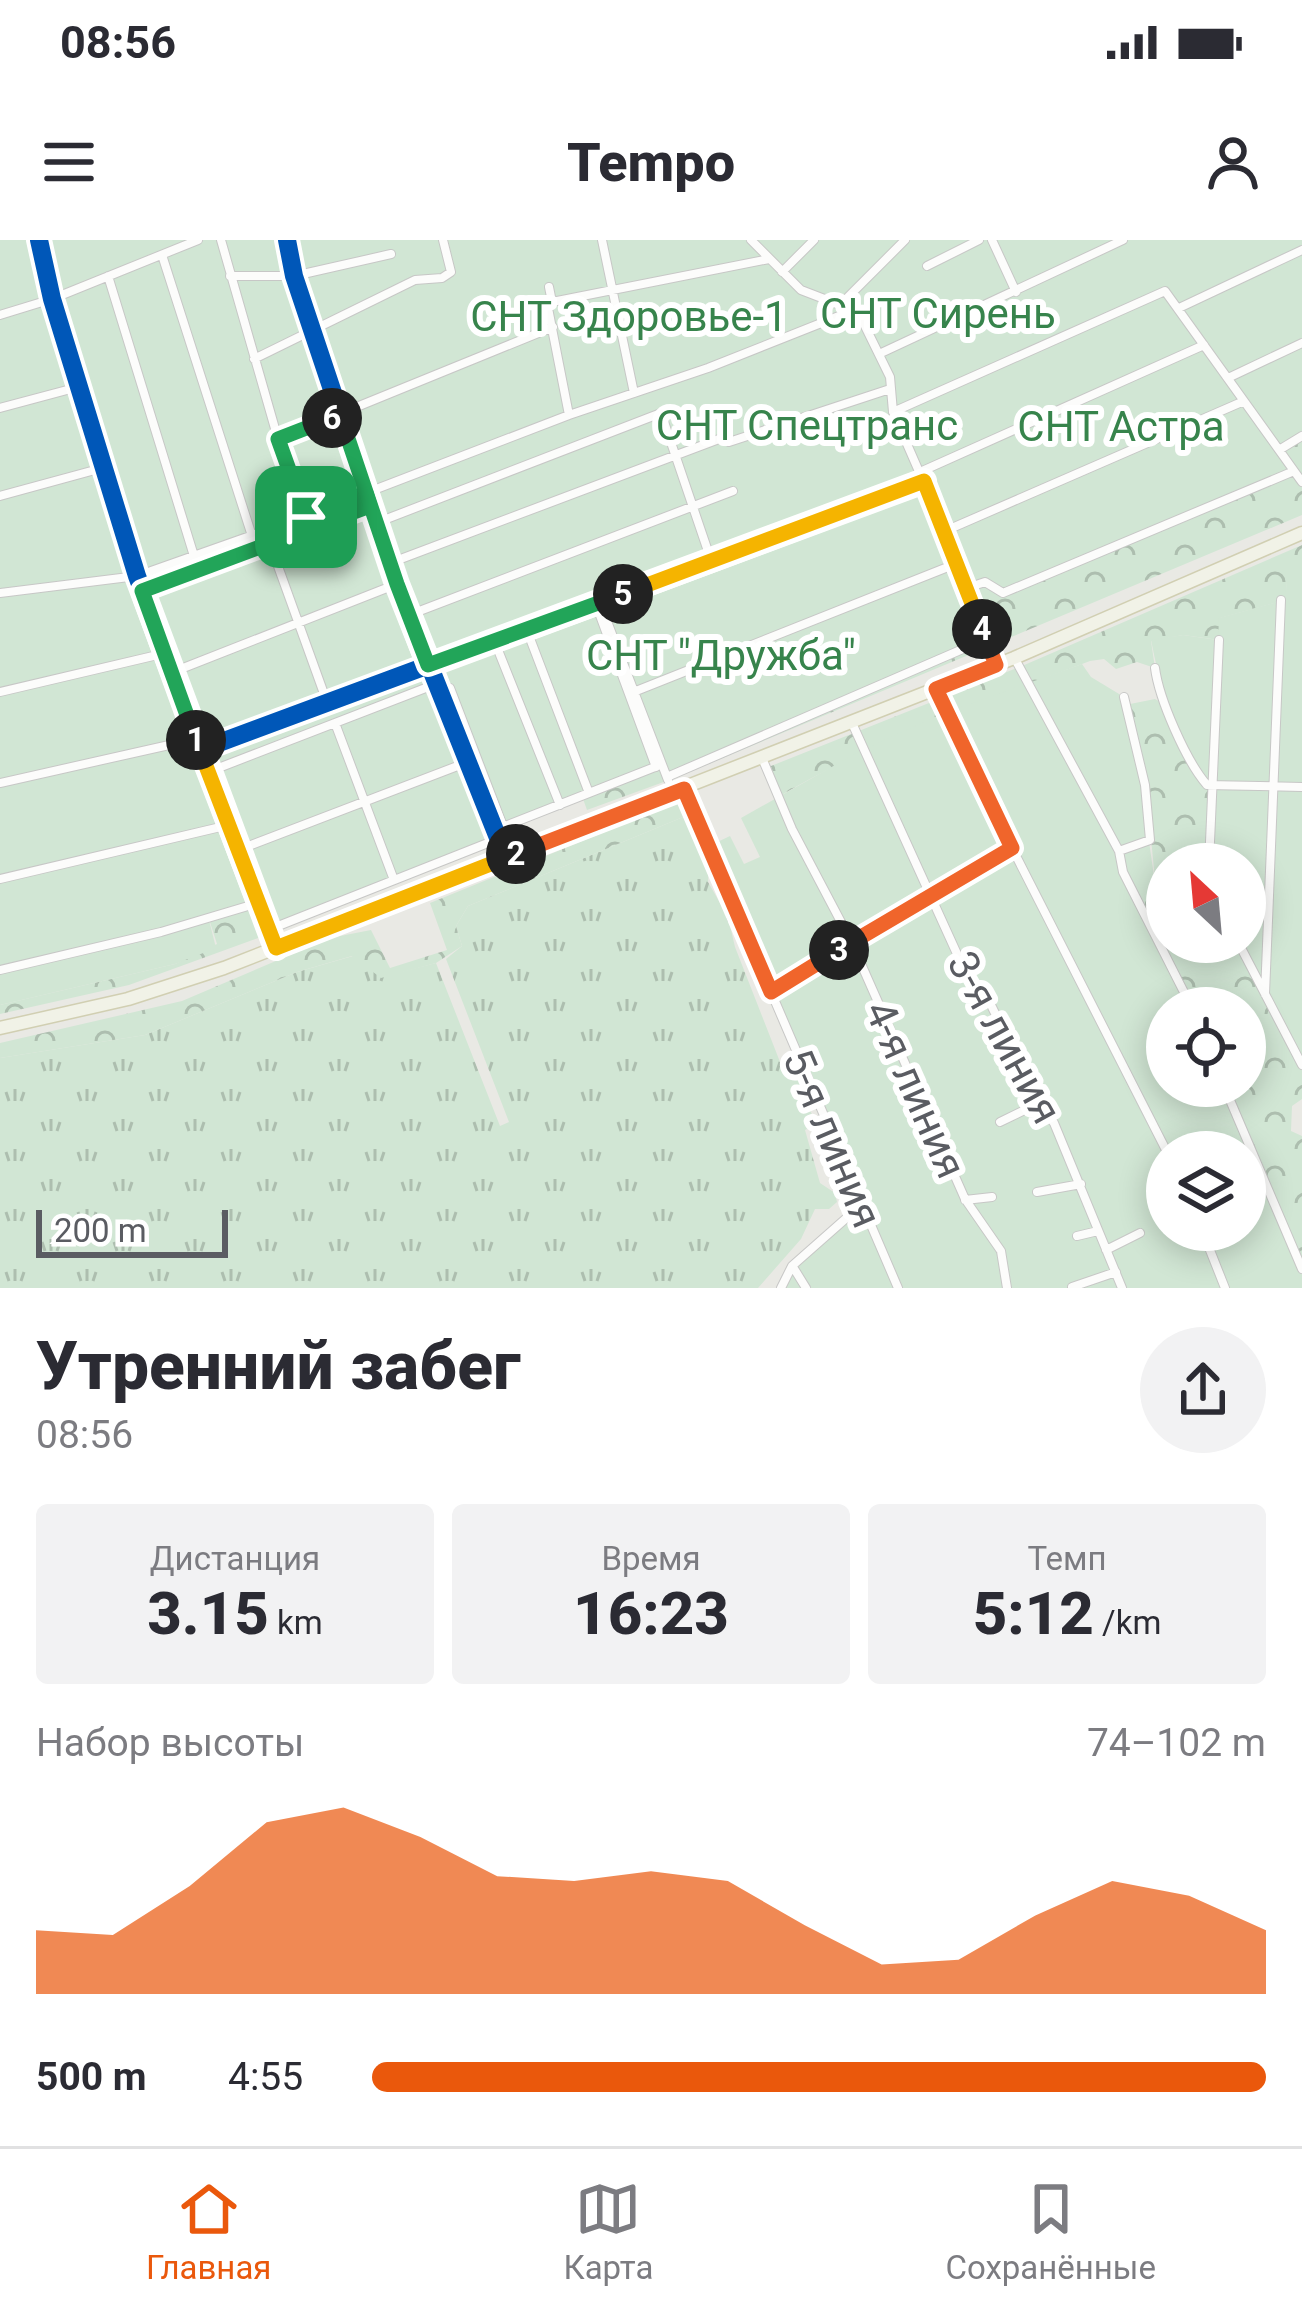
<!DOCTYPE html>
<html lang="ru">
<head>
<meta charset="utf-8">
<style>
	body { margin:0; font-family:Roboto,sans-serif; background:#f2f2f3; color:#2b2b33; height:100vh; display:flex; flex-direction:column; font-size:45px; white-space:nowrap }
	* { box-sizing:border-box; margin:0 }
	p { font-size:39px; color:#7c7c81 }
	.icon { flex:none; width:66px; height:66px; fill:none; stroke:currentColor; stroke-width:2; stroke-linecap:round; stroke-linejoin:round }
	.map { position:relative; height:1048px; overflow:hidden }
	.drawer { display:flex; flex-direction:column; background:#fff; flex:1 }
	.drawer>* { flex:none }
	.needle { width:78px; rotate:334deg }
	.fabs { position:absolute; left:1146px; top:603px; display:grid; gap:24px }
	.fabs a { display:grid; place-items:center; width:120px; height:120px; border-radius:50%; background:#fff; box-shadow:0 6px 30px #0003; font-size:60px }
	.scale { position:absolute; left:36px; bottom:30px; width:192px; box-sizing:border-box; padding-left:12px; border:6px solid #5a5c62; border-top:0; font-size:33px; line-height:42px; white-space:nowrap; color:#5a5c62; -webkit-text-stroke:9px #fff; paint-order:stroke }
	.pin { position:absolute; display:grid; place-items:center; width:102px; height:102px; color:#fff; margin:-51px; border-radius:24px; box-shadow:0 6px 18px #0006 }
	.km { position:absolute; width:60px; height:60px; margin:-30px; border-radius:50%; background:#222; color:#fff; font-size:33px; line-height:60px; text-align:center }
	.round { display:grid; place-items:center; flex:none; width:126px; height:126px; border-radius:63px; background:#f2f2f3 }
	.overview { display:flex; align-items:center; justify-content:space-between; height:204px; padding:0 36px }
	h1 { font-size:66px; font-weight:800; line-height:90px }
	.metrics { display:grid; grid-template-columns:repeat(3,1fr); gap:18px; height:204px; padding:12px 36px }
	.metrics div { display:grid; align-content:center; border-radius:12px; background:#f2f2f3; text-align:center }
	.metrics b { font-size:60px; font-weight:800 }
	.metrics small { font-size:33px; font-weight:400 }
	.metrics p { font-size:33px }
	.chart { height:336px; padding:24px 36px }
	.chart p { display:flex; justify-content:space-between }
	.chart svg { width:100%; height:216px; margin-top:12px; fill:#ea580c; opacity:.7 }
	ul { padding:0 36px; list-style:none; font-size:39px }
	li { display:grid; grid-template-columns:192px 144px 1fr; align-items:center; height:90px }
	li i { height:30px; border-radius:15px; background:#ea580c }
	.status { display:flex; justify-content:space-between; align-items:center; height:84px; padding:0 60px; background:#fff; direction:ltr }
	.status svg { height:33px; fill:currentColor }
	header { display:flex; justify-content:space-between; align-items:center; height:156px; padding:0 36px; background:#fff; font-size:54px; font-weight:800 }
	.tab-bar { display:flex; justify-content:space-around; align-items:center; height:168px; border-top:3px solid #e1e1e2; background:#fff; font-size:33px; color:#7c7c81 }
	.tab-bar a { display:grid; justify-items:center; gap:6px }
	.tab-bar .current { color:#ea580c }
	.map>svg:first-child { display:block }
	.grass { fill:url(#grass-tufts) }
	.forest { fill:url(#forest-crowns) }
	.garden { fill:#d1e6d4; fill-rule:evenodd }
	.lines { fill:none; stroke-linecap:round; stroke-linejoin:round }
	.minor-casing { stroke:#c7c7c6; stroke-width:10 }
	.primary-casing { stroke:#d1cfb2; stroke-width:15 }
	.minor { stroke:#fcfcfb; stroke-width:8 }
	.primary { stroke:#f1f2e7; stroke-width:12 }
	.cycleway-casing { stroke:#fff; stroke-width:26 }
	.cycleway { stroke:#0057b8; stroke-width:18 }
	.split-1-casing { stroke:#fff; stroke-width:24 }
	.split-2-casing { stroke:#fff; stroke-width:24 }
	.split-3-casing { stroke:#fff; stroke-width:24 }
	.split-4-casing { stroke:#fff; stroke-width:24 }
	.split-5-casing { stroke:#fff; stroke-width:24 }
	.split-6-casing { stroke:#fff; stroke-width:24 }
	.split-7-casing { stroke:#fff; stroke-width:24 }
	.split-1 { stroke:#22a559; stroke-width:15 }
	.split-2 { stroke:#f5b400; stroke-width:15 }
	.split-3 { stroke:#f0652b; stroke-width:15 }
	.split-4 { stroke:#f0652b; stroke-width:15 }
	.split-5 { stroke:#f5b400; stroke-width:15 }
	.split-6 { stroke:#22a559; stroke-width:15 }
	.split-7 { stroke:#22a559; stroke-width:15 }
	.labels { text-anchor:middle; stroke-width:12; stroke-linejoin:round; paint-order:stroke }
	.park-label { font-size:42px; fill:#37844c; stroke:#fff }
	.street-label { font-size:42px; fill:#5a5c62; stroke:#fff }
</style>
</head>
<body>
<div class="status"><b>08:56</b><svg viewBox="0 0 49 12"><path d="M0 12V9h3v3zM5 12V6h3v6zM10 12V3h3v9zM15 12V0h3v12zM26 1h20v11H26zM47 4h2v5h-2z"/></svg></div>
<header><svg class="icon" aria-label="menu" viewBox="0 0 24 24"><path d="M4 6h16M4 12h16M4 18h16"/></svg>Tempo<svg class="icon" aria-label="person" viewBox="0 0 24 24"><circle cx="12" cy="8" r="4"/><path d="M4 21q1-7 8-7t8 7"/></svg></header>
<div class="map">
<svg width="1302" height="1048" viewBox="0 0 1302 1048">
	<defs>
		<pattern id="grass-tufts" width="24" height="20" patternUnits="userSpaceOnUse" patternTransform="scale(3)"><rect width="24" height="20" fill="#d1e6d4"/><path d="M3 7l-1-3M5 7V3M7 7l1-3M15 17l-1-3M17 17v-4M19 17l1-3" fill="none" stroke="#adbeaf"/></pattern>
		<pattern id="forest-crowns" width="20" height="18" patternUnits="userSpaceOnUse" patternTransform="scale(3)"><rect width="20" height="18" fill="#d1e6d4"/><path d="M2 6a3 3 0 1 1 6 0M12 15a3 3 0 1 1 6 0" fill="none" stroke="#adbeaf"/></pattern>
	</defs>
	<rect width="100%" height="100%" fill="#e9e9e4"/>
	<!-- grass -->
	<path class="grass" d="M688,575L709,621L708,642L728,677L735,707L782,827L797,831L803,843L800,847L816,884L805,890L820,943L835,953L837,962L829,969H815L801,999L758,1048H0V818L145,795L297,732L353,716L381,737L436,723L500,886L509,882L446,719L462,706L456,686L468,666Z"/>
	<!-- forest -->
	<path class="forest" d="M1302,196V275L680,536L587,570L582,556L968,349L1281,213Z
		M1302,305V340L1287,341L1286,360L1220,378L1219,400L1183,395L1151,401L1155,428L1137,422L1116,429L1104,419L1090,421C981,462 879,498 778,557L766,528L1022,426Z
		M1155,459L1167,466L1212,545L1209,624H1167V702H1238L1302,825V859L1292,866L1291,891L1302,896V1029L1224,846H1245V831L1250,827L1245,816V768H1192L1138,659L1156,650L1150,588L1125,465Z
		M681,561L688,575L468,666L456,686L462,706L436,723L381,738L352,716L297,732L145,795L0,818V803L182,761L330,698L371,690L390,728L447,710L430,663Z
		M259,665L266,693L261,697L129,745L0,774V765L175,724L217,704L209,679Z"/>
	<!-- garden -->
	<path class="garden" d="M0,0H1302V196L1281,210L1292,228L1003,353L985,342L968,349L987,402L667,537L662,525L500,588L498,598L267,690L258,665L209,680L216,708L175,724L0,765Z
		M1287,340H1302V825L1238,702H1245V624H1209L1212,546C1179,503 1161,453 1151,400L1183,395L1218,400L1219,378L1285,360Z
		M1082,424L1091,437L1124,457L1136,512L1156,650L1139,659L1192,768H1167V846H1224L1302,1029V1048H782L792,1026L860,966L709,606L730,596L744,624L760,617L741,578L860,511L942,474ZM1167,912H1245V990H1167Z"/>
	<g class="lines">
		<defs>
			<path id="minor" d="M39,0L52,59L137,336L276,708
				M221,0L278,199L306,276L569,175
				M287,0L294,36L397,344L505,617
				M602,0L634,153
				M751,0L801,50L840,65L863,82L890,137L893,172L945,291L996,425
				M992,0L1016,52
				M162,15L252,296
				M769,19L547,63L569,175L708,128L849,72
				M927,26L979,0
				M782,32L814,0
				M108,36L194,316
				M230,36H294L391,14
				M549,47L552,62
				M840,65L905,0
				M1179,68L1302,10
				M0,75L52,59L198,0
				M879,114L1123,0
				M254,119L415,40L442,38L451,32L443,0
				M1228,138L1302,103
				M0,168L82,146
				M893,172L1165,51L1302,242
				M278,199L553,87
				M729,202L890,149
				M1279,210L1302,196
				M920,232L1204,105
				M0,256L106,227
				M376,283L661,173L712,323
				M945,291L1244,161
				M270,304L327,462
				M390,323L719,199
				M967,348L985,342L1003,353L1294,231
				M142,351L370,266
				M0,353L137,336L301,278
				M600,363L668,540
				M409,375L733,251
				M574,378L598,370L656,527
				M526,388L589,553
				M502,403L496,405L560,565
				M1015,419L1119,611L1123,632L1192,768
				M1155,428C1159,459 1186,521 1207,545L1302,547
				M173,432L397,344
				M450,448L503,586
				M936,449L1012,608L1167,912
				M636,451L958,323
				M0,452L166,413
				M335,483L394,640
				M852,483L968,738L991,765L1039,863L1054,883L1122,1048
				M200,510L924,241
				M762,518L792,589L851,701L965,959L1001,1011L1007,1048
				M208,532L436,444
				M667,537L979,402L987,403
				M0,543L196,499
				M684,549L898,1048
				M495,590L660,525
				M238,610L468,522
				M1119,611L1150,600L1145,545L1124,457
				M1209,624L1219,400
				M0,639L229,585
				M268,690L498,599
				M1238,702L1302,825
				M0,730L161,692L258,663
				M771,752L1012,609
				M1265,754L1281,360
				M1224,846L1302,1029
				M1000,882L1039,863
				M1037,952L1081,944
				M965,960L992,957
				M1202,990L1225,1048
				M1077,996L1098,991
				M1106,1010L1140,993
				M793,1027L806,1048
				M1072,1047L1116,1032
				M781,1048L792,1026L860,966"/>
			<path id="primary" d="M0,788L128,759L224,728L1014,418L1302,293"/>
		</defs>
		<!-- minor casing -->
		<use href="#minor" class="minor-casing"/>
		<!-- primary casing -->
		<use href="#primary" class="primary-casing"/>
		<!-- minor -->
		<use href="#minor" class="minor"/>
		<!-- primary -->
		<use href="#primary" class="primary"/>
		<defs>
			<path id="cycleway" d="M39,0L52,59L137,336L276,708
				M287,0L294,36L397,344L506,618
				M200,510L924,241"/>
		</defs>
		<!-- cycleway casing -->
		<use href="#cycleway" class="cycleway-casing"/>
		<!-- cycleway -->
		<use href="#cycleway" class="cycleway"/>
	</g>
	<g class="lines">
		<defs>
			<path id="split-1" d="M196,500L142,351L370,266L366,253L306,277"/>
			<path id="split-2" d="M196,500L276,708L516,614"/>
			<path id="split-3" d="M516,614L684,549L771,752L839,710"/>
			<path id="split-4" d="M839,710L1012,608L936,449L996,425L982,389"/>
			<path id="split-5" d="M623,354L924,241L982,389"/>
			<path id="split-6" d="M332,178L340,175L397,344L428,425L623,354"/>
			<path id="split-7" d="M306,277L278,199L332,178"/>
		</defs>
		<!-- split-1 casing -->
		<use href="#split-1" class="split-1-casing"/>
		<!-- split-2 casing -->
		<use href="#split-2" class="split-2-casing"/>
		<!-- split-3 casing -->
		<use href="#split-3" class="split-3-casing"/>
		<!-- split-4 casing -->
		<use href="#split-4" class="split-4-casing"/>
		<!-- split-5 casing -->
		<use href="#split-5" class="split-5-casing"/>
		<!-- split-6 casing -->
		<use href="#split-6" class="split-6-casing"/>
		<!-- split-7 casing -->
		<use href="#split-7" class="split-7-casing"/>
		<!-- split-1 -->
		<use href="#split-1" class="split-1"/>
		<!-- split-2 -->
		<use href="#split-2" class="split-2"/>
		<!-- split-3 -->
		<use href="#split-3" class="split-3"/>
		<!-- split-4 -->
		<use href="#split-4" class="split-4"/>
		<!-- split-5 -->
		<use href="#split-5" class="split-5"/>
		<!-- split-6 -->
		<use href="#split-6" class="split-6"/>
		<!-- split-7 -->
		<use href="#split-7" class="split-7"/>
	</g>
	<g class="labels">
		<!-- park labels -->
		<g class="park-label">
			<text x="938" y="88">СНТ Сирень</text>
			<text x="629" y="91">СНТ Здоровье-1</text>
			<text x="807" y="200">СНТ Спецтранс</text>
			<text x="1121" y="201">СНТ Астра</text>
			<text x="721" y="430">СНТ "Дружба"</text>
		</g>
		<!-- street labels -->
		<g class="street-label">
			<text transform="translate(1005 797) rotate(61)" y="15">3-я линия</text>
			<text transform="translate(916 849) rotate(66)" y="15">4-я линия</text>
			<text transform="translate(833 898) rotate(67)" y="15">5-я линия</text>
		</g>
	</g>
</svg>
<div class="fabs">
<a><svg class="needle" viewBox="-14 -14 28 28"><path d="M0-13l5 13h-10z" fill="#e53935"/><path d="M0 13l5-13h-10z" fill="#7c7c81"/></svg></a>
<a><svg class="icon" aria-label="locate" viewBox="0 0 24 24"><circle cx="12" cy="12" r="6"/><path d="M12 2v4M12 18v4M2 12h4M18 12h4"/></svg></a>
<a><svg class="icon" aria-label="layers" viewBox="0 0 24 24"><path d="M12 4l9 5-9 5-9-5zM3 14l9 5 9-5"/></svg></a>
</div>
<div class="scale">200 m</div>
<div class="pin" style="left:306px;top:277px;background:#1e9e55"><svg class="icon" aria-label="arrive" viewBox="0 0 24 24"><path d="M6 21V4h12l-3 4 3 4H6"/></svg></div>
<b class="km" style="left:196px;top:500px">1</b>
<b class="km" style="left:516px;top:614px">2</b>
<b class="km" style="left:839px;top:710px">3</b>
<b class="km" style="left:982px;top:389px">4</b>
<b class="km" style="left:623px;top:354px">5</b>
<b class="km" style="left:332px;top:178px">6</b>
</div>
<section class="drawer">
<div class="overview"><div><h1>Утренний забег</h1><p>08:56</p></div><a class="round"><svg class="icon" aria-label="share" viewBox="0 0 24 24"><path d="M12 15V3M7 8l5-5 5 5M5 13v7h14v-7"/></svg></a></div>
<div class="metrics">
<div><p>Дистанция</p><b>3.15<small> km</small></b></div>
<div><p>Время</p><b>16:23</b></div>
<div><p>Темп</p><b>5:12<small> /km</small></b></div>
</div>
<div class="chart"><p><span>Набор высоты</span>74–102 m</p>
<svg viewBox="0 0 160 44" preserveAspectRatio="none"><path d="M0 44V31L10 32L20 22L30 9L40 6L50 12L60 20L70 21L80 19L90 21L100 30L110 38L120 37L130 28L140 21L150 24L160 31V44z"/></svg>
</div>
<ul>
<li><b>500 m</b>4:55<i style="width:100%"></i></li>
</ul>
</section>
<nav class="tab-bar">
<a class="current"><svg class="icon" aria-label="home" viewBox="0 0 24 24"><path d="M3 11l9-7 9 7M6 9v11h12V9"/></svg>Главная</a>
<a><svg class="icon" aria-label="map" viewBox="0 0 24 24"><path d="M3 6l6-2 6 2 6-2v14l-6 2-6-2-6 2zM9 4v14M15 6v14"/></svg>Карта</a>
<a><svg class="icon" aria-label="saved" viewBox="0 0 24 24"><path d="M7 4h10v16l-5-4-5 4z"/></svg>Сохранённые</a>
</nav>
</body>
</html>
